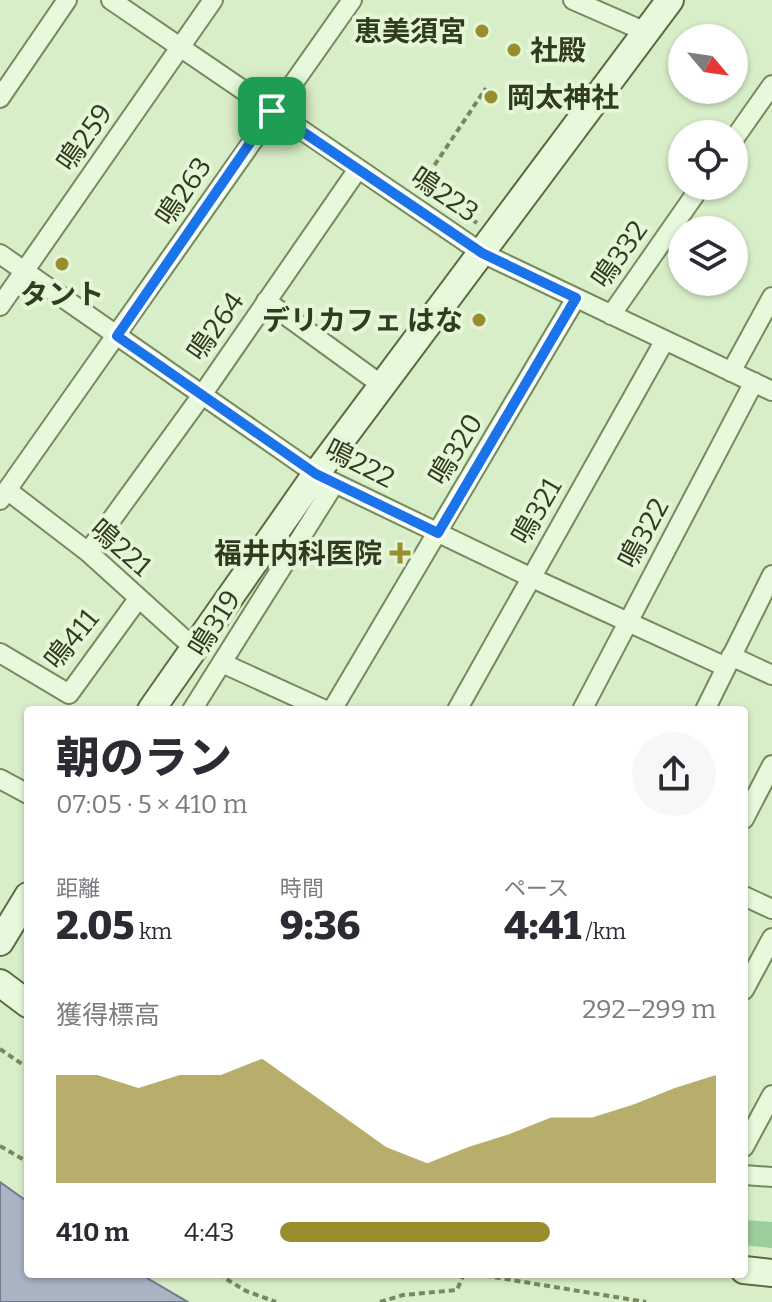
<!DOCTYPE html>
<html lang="ja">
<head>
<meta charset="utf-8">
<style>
	body { margin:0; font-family:Bitter,"Noto Sans JP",serif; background:#f7f7f7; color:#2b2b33; height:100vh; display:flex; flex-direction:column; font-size:30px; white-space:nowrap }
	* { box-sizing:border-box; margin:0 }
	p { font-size:26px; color:#7c7c81 }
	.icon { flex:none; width:44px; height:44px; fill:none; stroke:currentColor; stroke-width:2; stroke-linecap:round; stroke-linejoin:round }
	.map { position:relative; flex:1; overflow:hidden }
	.sheet { position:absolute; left:24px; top:706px; width:724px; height:572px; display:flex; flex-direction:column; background:#fff; border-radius:8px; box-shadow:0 2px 6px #0004 }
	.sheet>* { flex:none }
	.needle { width:52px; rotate:119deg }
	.fabs { position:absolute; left:668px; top:24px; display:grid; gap:16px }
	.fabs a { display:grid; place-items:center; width:80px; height:80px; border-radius:50%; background:#fff; box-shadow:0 2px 6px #0004; font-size:40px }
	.pin { position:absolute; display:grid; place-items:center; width:68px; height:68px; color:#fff; margin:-34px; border-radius:16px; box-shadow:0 4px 12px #0006 }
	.round { display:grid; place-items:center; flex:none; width:84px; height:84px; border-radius:42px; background:#f7f7f7 }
	.overview { display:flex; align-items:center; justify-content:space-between; height:136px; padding:0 32px }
	h1 { font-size:44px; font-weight:800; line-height:60px }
	.metrics { display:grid; grid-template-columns:repeat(3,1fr); gap:12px; height:136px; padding:8px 32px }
	.metrics div { display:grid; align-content:center }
	.metrics b { font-size:40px; font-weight:800 }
	.metrics small { font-size:22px; font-weight:400 }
	.metrics p { font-size:22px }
	.chart { height:224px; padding:16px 32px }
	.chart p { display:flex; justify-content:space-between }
	.chart svg { width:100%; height:144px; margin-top:8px; fill:#998d2e; opacity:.7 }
	ul { padding:0 32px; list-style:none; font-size:26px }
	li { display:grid; grid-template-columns:128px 96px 1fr; align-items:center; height:60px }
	li i { height:20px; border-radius:10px; background:#998d2e }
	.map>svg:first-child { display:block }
	.green { fill:#9ccd9c }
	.water { fill:#a9b3c2; stroke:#6f7b91; stroke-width:2 }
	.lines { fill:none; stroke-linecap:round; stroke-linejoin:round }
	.street-casing { stroke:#778a5d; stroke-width:22 }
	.secondary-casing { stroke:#5b6c40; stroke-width:30 }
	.path { stroke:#778a5d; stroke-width:4; stroke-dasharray:6 4; stroke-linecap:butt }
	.street { stroke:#e7f9dc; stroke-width:18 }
	.secondary { stroke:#e7f9dc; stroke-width:26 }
	.route-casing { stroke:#fff; stroke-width:16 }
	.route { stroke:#1a73e8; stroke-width:10 }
	.poi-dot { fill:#998d2e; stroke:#e4f6d8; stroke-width:3 }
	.labels { text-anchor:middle; stroke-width:8; stroke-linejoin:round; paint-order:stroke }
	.poi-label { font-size:28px; font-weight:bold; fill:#313b20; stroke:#e4f6d8; text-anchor:end }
	.street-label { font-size:28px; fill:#313b20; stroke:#e4f6d8 }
</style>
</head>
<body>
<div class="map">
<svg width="772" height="1302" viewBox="0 0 772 1302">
	<rect width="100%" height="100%" fill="#d8eec8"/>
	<!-- green -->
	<path class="green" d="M744,1220L772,1222V1248L744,1245Z"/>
	<!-- water -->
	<path class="water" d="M0,1182L28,1202V1274H140L188,1302H0Z"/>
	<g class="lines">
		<defs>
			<path id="street" d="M111,0L482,253L772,391
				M573,0L646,32
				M0,98L67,0
				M734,139L772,85
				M0,254L316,474L530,577L726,667
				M266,301L383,386
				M0,306L213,0
				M611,315L701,186
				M731,372L772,297
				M7,490L88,552L194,648
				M0,500L352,0
				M88,552L202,395L358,169
				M0,653L69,694L138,599
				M731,656L772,675
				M222,663L325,710
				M192,710L335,483
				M332,710L576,298
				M457,710L665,340
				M582,710L754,382
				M705,710L772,575
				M0,779L28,794
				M744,819L772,765
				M744,896L772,909
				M744,990L772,938
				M744,1147L772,1095
				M744,1175L772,1177"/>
			<path id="secondary" d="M151,710L316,474L670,0
				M0,942L28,896
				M0,983L28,1004
				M744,1270L772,1273"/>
		</defs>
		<!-- street casing -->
		<use href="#street" class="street-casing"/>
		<!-- secondary casing -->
		<use href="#secondary" class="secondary-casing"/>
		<!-- path -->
		<path class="path" d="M477,223L422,184L486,88
			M0,1049L28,1068
			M0,1146L28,1162
			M218,1274L246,1291L276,1302
			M475,1274L646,1302
			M380,1302L403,1295L457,1290L464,1274"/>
		<!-- street -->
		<use href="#street" class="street"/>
		<!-- secondary -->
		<use href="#secondary" class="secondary"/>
	</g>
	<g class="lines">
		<defs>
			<path id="route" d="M272,111L482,253L576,298L438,533L316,474L117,336Z"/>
		</defs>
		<!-- route casing -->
		<use href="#route" class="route-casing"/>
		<!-- route -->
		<use href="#route" class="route"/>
	</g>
	<!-- markers -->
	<g class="poi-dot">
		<circle cx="482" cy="31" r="8"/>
		<circle cx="514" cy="50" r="8"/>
		<circle cx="491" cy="97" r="8"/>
		<circle cx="62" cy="264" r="8"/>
		<circle cx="479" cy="320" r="8"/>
		<path d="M396 541h8v8h8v8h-8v8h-8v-8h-8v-8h8z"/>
	</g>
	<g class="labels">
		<!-- poi labels -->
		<g class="poi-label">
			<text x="466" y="41">恵美須宮</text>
			<text x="530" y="60" text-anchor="start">社殿</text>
			<text x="507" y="107" text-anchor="start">岡太神社</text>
			<text x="62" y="304" text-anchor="middle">タント</text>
			<text x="463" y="330">デリカフェ はな</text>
			<text x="382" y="563">福井内科医院</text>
		</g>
		<!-- street labels -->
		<g class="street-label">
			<text transform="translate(84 137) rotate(-55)" y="10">鳴259</text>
			<text transform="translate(183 191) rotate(-56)" y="10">鳴263</text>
			<text transform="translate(445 194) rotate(34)" y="10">鳴223</text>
			<text transform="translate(619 254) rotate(-55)" y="10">鳴332</text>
			<text transform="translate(215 326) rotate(-55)" y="10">鳴264</text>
			<text transform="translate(455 449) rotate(-59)" y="10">鳴320</text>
			<text transform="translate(360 463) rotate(27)" y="10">鳴222</text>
			<text transform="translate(536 511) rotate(-60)" y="10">鳴321</text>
			<text transform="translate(643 533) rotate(-62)" y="10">鳴322</text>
			<text transform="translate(121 547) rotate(41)" y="10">鳴221</text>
			<text transform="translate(214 623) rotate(-58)" y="10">鳴319</text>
			<text transform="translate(71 639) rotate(-51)" y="10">鳴411</text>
		</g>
	</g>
</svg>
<div class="fabs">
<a><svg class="needle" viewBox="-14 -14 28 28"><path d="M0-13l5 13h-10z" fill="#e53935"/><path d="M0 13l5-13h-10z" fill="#7c7c81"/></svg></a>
<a><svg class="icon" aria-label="locate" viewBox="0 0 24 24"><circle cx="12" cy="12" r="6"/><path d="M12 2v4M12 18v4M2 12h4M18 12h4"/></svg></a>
<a><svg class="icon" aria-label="layers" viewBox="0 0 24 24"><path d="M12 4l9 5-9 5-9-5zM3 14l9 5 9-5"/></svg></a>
</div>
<div class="pin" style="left:272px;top:111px;background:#1e9e55"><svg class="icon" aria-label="arrive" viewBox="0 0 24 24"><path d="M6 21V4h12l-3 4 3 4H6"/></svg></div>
<section class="sheet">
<div class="overview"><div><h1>朝のラン</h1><p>07:05 · 5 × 410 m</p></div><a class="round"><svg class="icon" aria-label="share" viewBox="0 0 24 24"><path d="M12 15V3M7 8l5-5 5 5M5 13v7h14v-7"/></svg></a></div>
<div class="metrics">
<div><p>距離</p><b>2.05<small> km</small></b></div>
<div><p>時間</p><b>9:36</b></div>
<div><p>ペース</p><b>4:41<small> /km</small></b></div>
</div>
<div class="chart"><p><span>獲得標高</span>292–299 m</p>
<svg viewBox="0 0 160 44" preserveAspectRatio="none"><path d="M0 44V11L10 11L20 15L30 11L40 11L50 6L60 15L70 24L80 33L90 38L100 33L110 29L120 24L130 24L140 20L150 15L160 11V44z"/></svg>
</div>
<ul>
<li><b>410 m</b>4:43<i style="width:62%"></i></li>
</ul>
</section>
</div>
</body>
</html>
